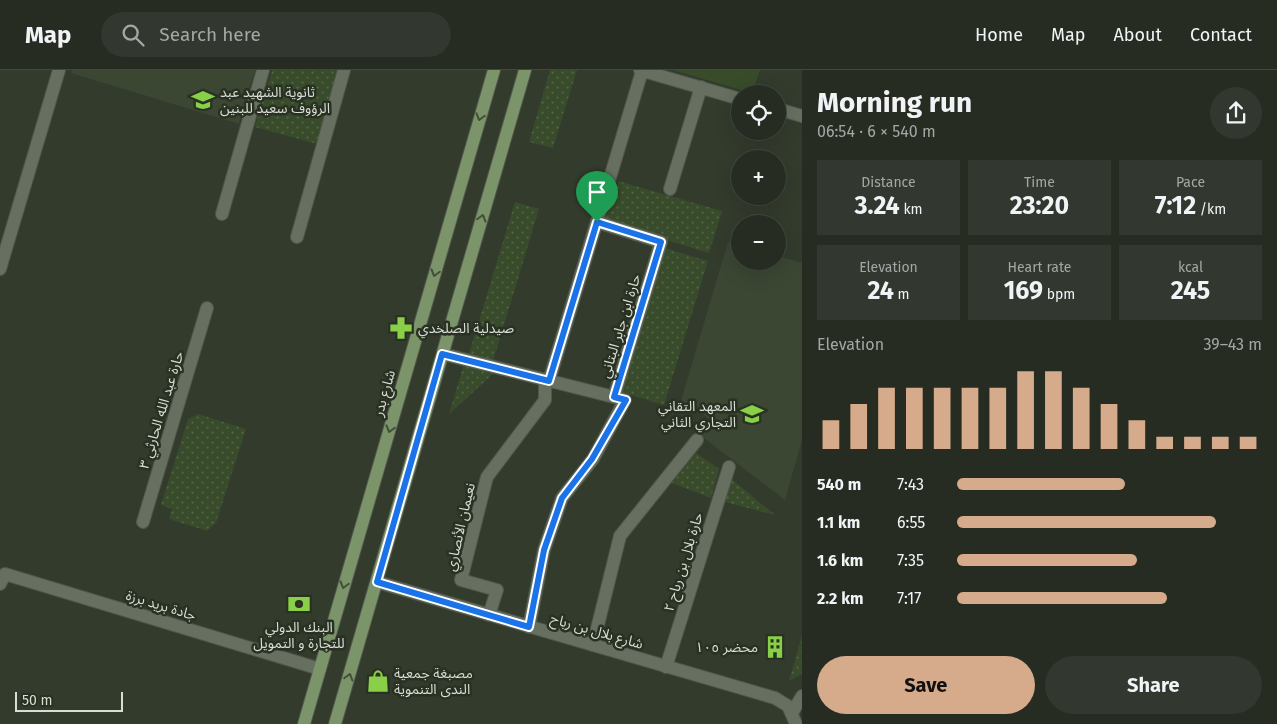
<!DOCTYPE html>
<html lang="en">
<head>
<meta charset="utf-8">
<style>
	body { margin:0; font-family:"Fira Sans","Noto Sans Arabic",sans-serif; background:#32382f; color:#f1f3f6; height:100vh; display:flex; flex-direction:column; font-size:19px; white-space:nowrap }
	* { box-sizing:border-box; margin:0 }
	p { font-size:16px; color:#a4a7a5 }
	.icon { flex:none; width:28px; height:28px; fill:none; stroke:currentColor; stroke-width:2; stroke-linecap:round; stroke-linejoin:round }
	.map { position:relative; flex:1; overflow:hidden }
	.side { display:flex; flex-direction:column; background:#262c22; width:475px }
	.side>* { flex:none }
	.buttons { position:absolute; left:731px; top:15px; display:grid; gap:10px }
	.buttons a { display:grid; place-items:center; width:55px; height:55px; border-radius:50%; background:#262c22; box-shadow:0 5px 20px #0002,0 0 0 1px #424840; font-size:25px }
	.scale { position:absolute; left:15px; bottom:12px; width:108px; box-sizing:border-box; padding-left:5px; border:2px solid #d8ddd5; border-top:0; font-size:14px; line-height:18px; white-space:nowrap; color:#d8ddd5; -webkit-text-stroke:4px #293123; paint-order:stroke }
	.pin { position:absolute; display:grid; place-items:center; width:42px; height:42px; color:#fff; margin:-51px -21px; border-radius:50% 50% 50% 0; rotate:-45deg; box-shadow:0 0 5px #0007 }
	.pin .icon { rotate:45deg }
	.round { display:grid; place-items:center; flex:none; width:52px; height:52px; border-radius:26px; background:#32382f }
	.headline { display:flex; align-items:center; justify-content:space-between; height:85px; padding:0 15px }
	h1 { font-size:28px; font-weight:700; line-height:38px }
	.stats { display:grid; grid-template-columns:repeat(3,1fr); gap:8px; height:85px; padding:5px 15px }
	.stats div { display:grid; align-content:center; border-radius:0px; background:#32382f; text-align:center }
	.stats b { font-size:25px; font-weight:700 }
	.stats small { font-size:14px; font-weight:400 }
	.stats p { font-size:14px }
	.chart { height:140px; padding:10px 15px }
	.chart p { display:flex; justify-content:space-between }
	.chart svg { width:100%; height:90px; margin-top:5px; stroke:#d6ab8b; stroke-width:6 }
	.primary-button { display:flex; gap:10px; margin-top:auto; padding:10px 15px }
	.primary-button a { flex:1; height:58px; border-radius:30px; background:#d6ab8b; color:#111; font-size:20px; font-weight:700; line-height:58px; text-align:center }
	.primary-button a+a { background:#32382f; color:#f1f3f6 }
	ul { padding:0 15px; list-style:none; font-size:16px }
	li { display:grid; grid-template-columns:80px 60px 1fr; align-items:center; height:38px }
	li i { height:12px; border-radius:6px; background:#d6ab8b }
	header { display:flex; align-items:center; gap:30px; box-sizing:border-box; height:70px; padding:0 25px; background:#262c22; border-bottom:1px solid #424840 }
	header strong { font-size:24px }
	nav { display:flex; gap:28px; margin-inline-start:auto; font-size:18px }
	.search { width:350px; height:45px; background:#32382f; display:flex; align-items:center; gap:12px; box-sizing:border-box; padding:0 18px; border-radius:28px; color:#a4a7a5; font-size:19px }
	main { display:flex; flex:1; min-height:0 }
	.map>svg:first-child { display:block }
	.built { fill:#3b4633 }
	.grass { fill:url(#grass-dots) }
	.pitch { fill:#384b2a }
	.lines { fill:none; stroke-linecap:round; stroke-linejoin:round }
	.street-casing { stroke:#50564b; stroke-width:14 }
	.secondary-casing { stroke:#50564b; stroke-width:14 }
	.primary-casing { stroke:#50564b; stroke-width:14 }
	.street { stroke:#666f60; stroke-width:12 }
	.secondary { stroke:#666f60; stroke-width:12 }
	.primary { stroke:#7c946a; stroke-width:12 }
	.oneway { stroke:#424f38 }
	.route-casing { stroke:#fff; stroke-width:10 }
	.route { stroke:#1a73e8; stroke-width:6 }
	.labels { text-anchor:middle; stroke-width:5; stroke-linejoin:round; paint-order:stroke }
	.poi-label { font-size:14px; fill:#d8ddd5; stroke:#293123; text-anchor:start }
	.street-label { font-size:14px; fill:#d8ddd5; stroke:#293123 }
</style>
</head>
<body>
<header>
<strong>Map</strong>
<div class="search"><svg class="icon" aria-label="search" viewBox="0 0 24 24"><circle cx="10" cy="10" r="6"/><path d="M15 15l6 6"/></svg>Search here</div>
<nav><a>Home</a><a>Map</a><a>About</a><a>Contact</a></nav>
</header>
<main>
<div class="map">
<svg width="802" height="654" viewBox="0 0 802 654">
	<defs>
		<pattern id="grass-dots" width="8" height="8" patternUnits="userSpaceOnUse" patternTransform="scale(1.25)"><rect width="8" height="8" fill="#384b2a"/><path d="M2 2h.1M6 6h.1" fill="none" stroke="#546448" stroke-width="1.8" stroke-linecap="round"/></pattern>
	</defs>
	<rect width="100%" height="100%" fill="#333b2d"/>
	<!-- built -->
	<path class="built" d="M72,0H255L239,54L71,3Z
		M728,172L740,175V191H778V186L802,193V370L785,430L700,365L710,350L695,337L680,334Z"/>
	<!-- grass -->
	<path class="grass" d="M272,0H338L317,74L255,57Z
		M550,0H577L553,78L529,72Z
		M618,111L722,141L709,183L611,153L605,148Z
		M515,132L539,139L493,291L469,284Z
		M665,178L708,191L664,335L621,322Z
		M464,294L494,303L449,344Z
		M198,344L246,359L216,453L207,461L169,449L172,439L161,435L188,349Z
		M696,383L719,399L711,428L672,413Z
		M729,407L775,445L721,431Z
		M802,565V604L789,611Z"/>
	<!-- pitch -->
	<path class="pitch" d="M672,0H760L752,23Z"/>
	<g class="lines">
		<defs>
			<path id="street" d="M640,0L740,29
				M778,39L802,46
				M670,119L701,17
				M222,144L263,0
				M297,167L344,0
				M0,199L59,0
				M443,284L614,327
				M549,311L642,1
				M143,452L207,238
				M0,514L5,504L320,599
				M489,545L497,520L461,510L487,407L545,330V310
				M529,557L544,480L562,428L593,389L625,330L614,327L661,172L597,152
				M593,575L620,466L697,370
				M666,597L729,397"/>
			<path id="secondary" d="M377,512L775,628L788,636L796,654
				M792,643L802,626"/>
			<path id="primary" d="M304,654L494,0
				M335,654L525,0"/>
		</defs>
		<!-- street casing -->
		<use href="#street" class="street-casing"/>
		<!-- secondary casing -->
		<use href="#secondary" class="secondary-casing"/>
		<!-- primary casing -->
		<use href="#primary" class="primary-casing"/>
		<!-- street -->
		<use href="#street" class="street"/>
		<!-- secondary -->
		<use href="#secondary" class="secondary"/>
		<!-- primary -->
		<use href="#primary" class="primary"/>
	</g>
	<!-- one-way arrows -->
	<defs><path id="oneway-chevron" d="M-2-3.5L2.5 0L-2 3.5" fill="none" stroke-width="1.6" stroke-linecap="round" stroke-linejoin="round" transform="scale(1.25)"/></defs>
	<g class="oneway">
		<use href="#oneway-chevron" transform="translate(480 47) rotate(106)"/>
		<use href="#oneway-chevron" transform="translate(482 148) rotate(-74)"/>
		<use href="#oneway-chevron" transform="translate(435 203) rotate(106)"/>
		<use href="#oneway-chevron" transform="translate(390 359) rotate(106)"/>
		<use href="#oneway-chevron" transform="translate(344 515) rotate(106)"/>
		<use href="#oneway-chevron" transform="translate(349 607) rotate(-74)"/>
	</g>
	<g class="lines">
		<defs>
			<path id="route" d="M597,152L661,172L614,327L626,330L592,389L562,428L544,480L529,557L377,512L442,284L549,311Z"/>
		</defs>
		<!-- route casing -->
		<use href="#route" class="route-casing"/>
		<!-- route -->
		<use href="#route" class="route"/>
	</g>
	<!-- icons -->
	<defs>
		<symbol id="school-bare" viewBox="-9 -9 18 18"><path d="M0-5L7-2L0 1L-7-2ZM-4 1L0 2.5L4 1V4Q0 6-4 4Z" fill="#89cf48" stroke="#293123" stroke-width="2.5" paint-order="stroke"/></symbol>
		<symbol id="pharmacy-bare" viewBox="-9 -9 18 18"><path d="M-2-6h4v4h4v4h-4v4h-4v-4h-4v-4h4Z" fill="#89cf48" stroke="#293123" stroke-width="2.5" paint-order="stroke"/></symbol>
		<symbol id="university-bare" viewBox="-9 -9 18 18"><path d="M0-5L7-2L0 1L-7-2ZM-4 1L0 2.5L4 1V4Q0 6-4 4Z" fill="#89cf48" stroke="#293123" stroke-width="2.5" paint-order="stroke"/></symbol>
		<symbol id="bank-bare" viewBox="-9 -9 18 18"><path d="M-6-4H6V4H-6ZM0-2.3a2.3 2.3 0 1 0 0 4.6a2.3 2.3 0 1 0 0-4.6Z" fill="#89cf48" stroke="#293123" stroke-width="2.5" paint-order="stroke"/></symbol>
		<symbol id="building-bare" viewBox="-9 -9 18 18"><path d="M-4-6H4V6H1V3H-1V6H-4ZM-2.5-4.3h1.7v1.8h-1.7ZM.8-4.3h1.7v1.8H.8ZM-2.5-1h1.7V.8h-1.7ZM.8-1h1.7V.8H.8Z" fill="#89cf48" stroke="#293123" stroke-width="2.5" paint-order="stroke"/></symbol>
		<symbol id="shop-bare" viewBox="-9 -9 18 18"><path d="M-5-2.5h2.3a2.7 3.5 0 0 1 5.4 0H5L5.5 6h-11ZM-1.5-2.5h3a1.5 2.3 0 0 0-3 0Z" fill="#89cf48" stroke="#293123" stroke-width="2.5" paint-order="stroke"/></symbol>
	</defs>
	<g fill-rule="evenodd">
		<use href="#school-bare" x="187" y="14" width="32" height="32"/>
		<use href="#pharmacy-bare" x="385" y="242" width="32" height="32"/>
		<use href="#university-bare" x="736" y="328" width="32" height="32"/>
		<use href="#bank-bare" x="283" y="518" width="32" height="32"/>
		<use href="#building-bare" x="759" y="561" width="32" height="32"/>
		<use href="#shop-bare" x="362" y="595" width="32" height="32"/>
	</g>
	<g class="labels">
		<!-- poi labels -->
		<g class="poi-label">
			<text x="220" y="27">ثانوية الشهيد عبد<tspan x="220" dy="16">الرؤوف سعيد للبنين</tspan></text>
			<text x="418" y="263">صيدلية الصلخدي</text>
			<text x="736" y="341" text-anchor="end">المعهد التقاني<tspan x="736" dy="16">التجاري الثاني</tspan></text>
			<text x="299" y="562" text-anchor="middle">البنك الدولي<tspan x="299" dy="16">للتجارة و التمويل</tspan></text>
			<text x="758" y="582" text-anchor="end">محضر ١٠٥</text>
			<text x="394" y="608">مصبغة جمعية<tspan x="394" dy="16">الندى التنموية</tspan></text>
		</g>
		<!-- street labels -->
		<g class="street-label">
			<text transform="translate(620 256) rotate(-73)" y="5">حارة ابن جابر البتاني</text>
			<text transform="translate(384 323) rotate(-74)" y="5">شارع بدر</text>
			<text transform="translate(161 340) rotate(-73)" y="5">حارة عبد الله الحارثي ٣</text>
			<text transform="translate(460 457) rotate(-77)" y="5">نعيمان الأنصاري</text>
			<text transform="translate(683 492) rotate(-73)" y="5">حارة بلال بن رباح ٢</text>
			<text transform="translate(161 535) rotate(17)" y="5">جادة بريد برزة</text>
			<text transform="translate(597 561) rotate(16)" y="5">شارع بلال بن رباح</text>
		</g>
	</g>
</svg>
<div class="buttons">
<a><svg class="icon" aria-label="locate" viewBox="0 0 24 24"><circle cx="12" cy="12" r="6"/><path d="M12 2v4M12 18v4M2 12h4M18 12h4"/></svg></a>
<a>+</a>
<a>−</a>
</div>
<div class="scale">50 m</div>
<div class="pin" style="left:597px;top:152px;background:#1e9e55"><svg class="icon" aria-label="arrive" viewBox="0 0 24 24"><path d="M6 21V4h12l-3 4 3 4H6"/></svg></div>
</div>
<section class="side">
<div class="headline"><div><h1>Morning run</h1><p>06:54 · 6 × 540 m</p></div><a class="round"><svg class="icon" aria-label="share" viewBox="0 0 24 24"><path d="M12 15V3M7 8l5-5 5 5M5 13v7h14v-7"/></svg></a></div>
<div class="stats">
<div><p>Distance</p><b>3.24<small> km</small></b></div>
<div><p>Time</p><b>23:20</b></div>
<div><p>Pace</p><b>7:12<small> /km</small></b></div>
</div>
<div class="stats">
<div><p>Elevation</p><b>24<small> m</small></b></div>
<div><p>Heart rate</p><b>169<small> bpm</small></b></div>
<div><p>kcal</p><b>245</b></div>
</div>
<div class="chart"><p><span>Elevation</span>39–43 m</p>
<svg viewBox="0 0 160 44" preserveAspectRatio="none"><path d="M5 44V30M15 44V22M25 44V14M35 44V14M45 44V14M55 44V14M65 44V14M75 44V6M85 44V6M95 44V14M105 44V22M115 44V30M125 44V38M135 44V38M145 44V38M155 44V38"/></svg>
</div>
<ul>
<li><b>540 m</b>7:43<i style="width:55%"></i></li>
<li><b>1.1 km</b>6:55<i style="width:85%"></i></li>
<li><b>1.6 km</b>7:35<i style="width:59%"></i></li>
<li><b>2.2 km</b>7:17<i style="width:69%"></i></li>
</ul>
<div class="primary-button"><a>Save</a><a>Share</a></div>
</section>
</main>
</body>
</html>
